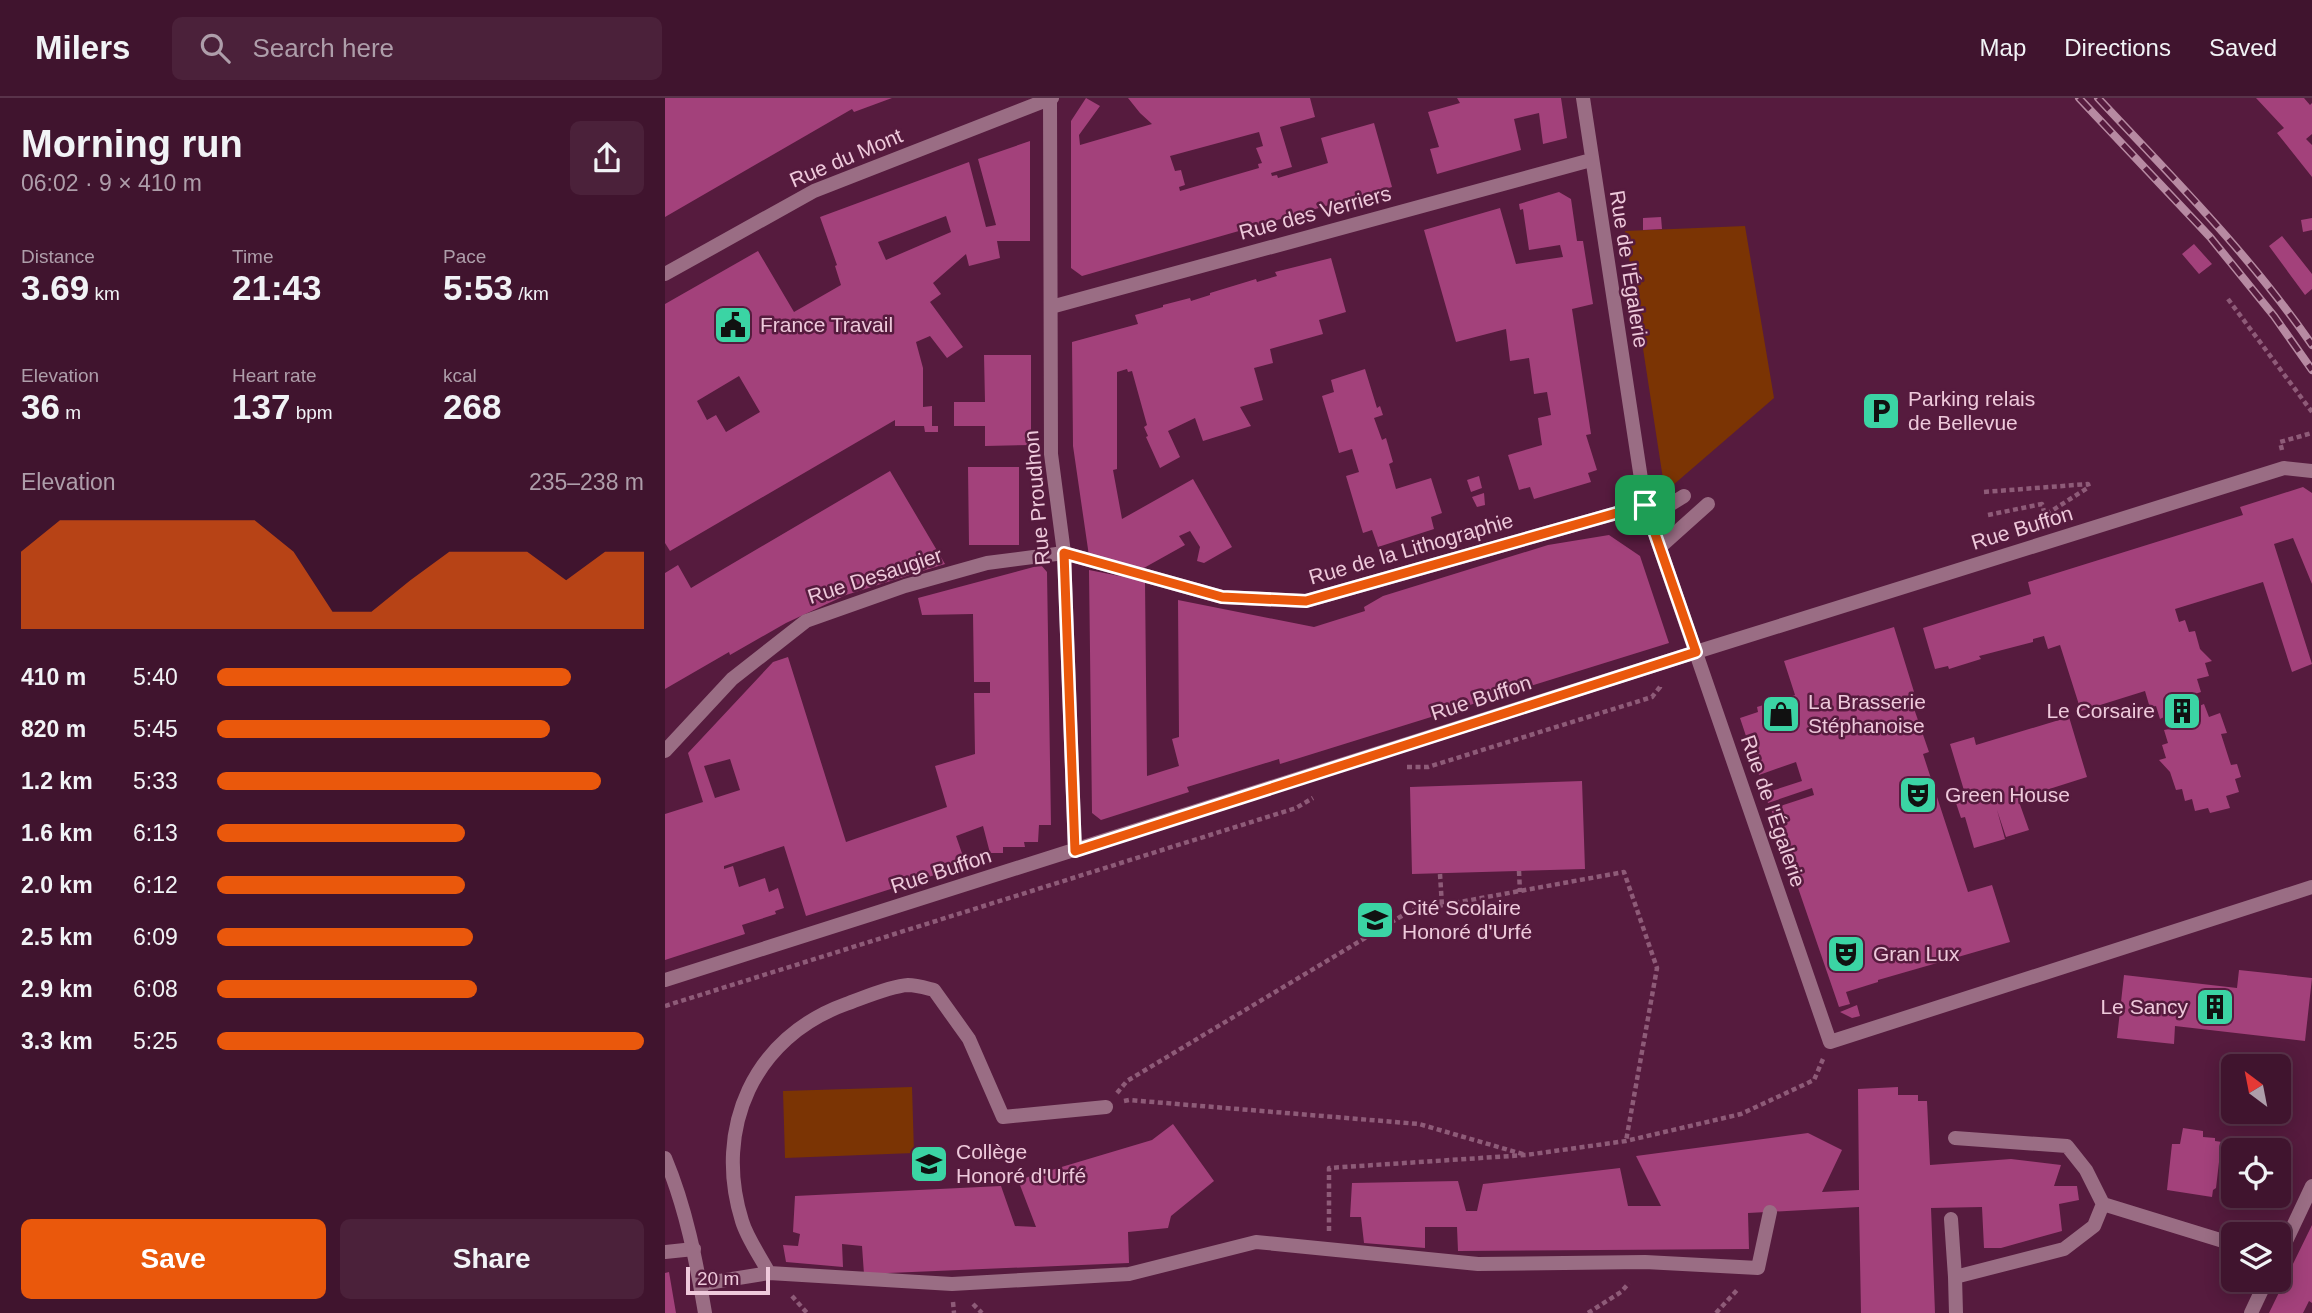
<!DOCTYPE html>
<html lang="en">
<head>
<meta charset="utf-8">
<style>
	body { margin:0; font-family:Helvetica,sans-serif; background:#4b213a; color:#f1f3f6; height:100vh; display:flex; flex-direction:column; font-size:26px; white-space:nowrap }
	* { box-sizing:border-box; margin:0 }
	p { font-size:23px; color:#ae9eaa }
	.icon { flex:none; width:38px; height:38px; fill:none; stroke:currentColor; stroke-width:2; stroke-linecap:round; stroke-linejoin:round }
	.map { position:relative; flex:1; overflow:hidden }
	.drawer { display:flex; flex-direction:column; background:#40142e; width:665px }
	.drawer>* { flex:none }
	.needle { width:46px; rotate:328deg }
	.fabs { position:absolute; left:1556px; top:956px; display:grid; gap:14px }
	.fabs a { display:grid; place-items:center; width:70px; height:70px; border-radius:10px; background:#40142e; box-shadow:0 4px 18px #0003,0 0 0 2px #59334a; font-size:35px }
	.scale { position:absolute; left:21px; bottom:18px; width:84px; box-sizing:border-box; padding-left:7px; border:4px solid #eec9db; border-top:0; font-size:19px; line-height:24px; white-space:nowrap; color:#eec9db; -webkit-text-stroke:5px #561b3e; paint-order:stroke }
	.pin { position:absolute; display:grid; place-items:center; width:60px; height:60px; color:#fff; margin:-30px; border-radius:14px; box-shadow:0 4px 10px #0006 }
	.round { display:grid; place-items:center; flex:none; width:74px; height:74px; border-radius:10px; background:#4b213a }
	.head { display:flex; align-items:center; justify-content:space-between; height:119px; padding:0 21px }
	h1 { font-size:38px; font-weight:800; line-height:52px }
	.figures { display:grid; grid-template-columns:repeat(3,1fr); gap:10px; height:119px; padding:7px 21px }
	.figures div { display:grid; align-content:center }
	.figures b { font-size:35px; font-weight:800 }
	.figures small { font-size:19px; font-weight:400 }
	.figures p { font-size:19px }
	.chart { height:196px; padding:14px 21px }
	.chart p { display:flex; justify-content:space-between }
	.chart svg { width:100%; height:126px; margin-top:7px; fill:#ea580c; opacity:.7 }
	.cta { display:flex; gap:14px; margin-top:auto; padding:14px 21px }
	.cta a { flex:1; height:80px; border-radius:10px; background:#ea580c; color:#fff; font-size:28px; font-weight:800; line-height:80px; text-align:center }
	.cta a+a { background:#4b213a; color:#f1f3f6 }
	ul { padding:0 21px; list-style:none; font-size:23px }
	li { display:grid; grid-template-columns:112px 84px 1fr; align-items:center; height:52px }
	li i { height:18px; border-radius:9px; background:#ea580c }
	header { display:flex; align-items:center; gap:42px; box-sizing:border-box; height:98px; padding:0 35px; background:#40142e; border-bottom:2px solid #59334a }
	header strong { font-size:33px }
	nav { display:flex; gap:38px; margin-inline-start:auto; font-size:24px }
	.search { width:490px; height:63px; background:#4b213a; display:flex; align-items:center; gap:18px; box-sizing:border-box; padding:0 24px; border-radius:10px; color:#ae9eaa; font-size:26px }
	main { display:flex; flex:1; min-height:0 }
	.map>svg:first-child { display:block }
	.green { fill:#7b3404 }
	.building { fill:#a3417b; fill-rule:evenodd }
	.lines { fill:none; stroke-linecap:round; stroke-linejoin:round }
	.path { stroke:#8e5b78; stroke-width:4.5; stroke-dasharray:5 3.5; stroke-linecap:butt }
	.service { stroke:#9a6d84; stroke-width:14 }
	.minor { stroke:#9a6d84; stroke-width:14 }
	.rail-casing { stroke:#b78aa2; stroke-width:8 }
	.rail { stroke:#561b3e; stroke-width:5; stroke-dasharray:16; stroke-linecap:butt }
	.route-casing { stroke:#fff; stroke-width:14 }
	.route { stroke:#ea580c; stroke-width:9 }
	.labels { text-anchor:middle; stroke-width:5; stroke-linejoin:round; paint-order:stroke }
	.street-label { font-size:21px; fill:#eec9db; stroke:#561b3e }
	.poi-label { font-size:21px; fill:#eec9db; stroke:#561b3e; text-anchor:start }
</style>
</head>
<body>
<header>
<strong>Milers</strong>
<div class="search"><svg class="icon" aria-label="search" viewBox="0 0 24 24"><circle cx="10" cy="10" r="6"/><path d="M15 15l6 6"/></svg>Search here</div>
<nav><a>Map</a><a>Directions</a><a>Saved</a></nav>
</header>
<main>
<section class="drawer">
<div class="head"><div><h1>Morning run</h1><p>06:02 · 9 × 410 m</p></div><a class="round"><svg class="icon" aria-label="share" viewBox="0 0 24 24"><path d="M12 15V3M7 8l5-5 5 5M5 13v7h14v-7"/></svg></a></div>
<div class="figures">
<div><p>Distance</p><b>3.69<small> km</small></b></div>
<div><p>Time</p><b>21:43</b></div>
<div><p>Pace</p><b>5:53<small> /km</small></b></div>
</div>
<div class="figures">
<div><p>Elevation</p><b>36<small> m</small></b></div>
<div><p>Heart rate</p><b>137<small> bpm</small></b></div>
<div><p>kcal</p><b>268</b></div>
</div>
<div class="chart"><p><span>Elevation</span>235–238 m</p>
<svg viewBox="0 0 160 44" preserveAspectRatio="none"><path d="M0 44V17L10 6L20 6L30 6L40 6L50 6L60 6L70 17L80 38L90 38L100 27L110 17L120 17L130 17L140 27L150 17L160 17V44z"/></svg>
</div>
<ul>
<li><b>410 m</b>5:40<i style="width:83%"></i></li>
<li><b>820 m</b>5:45<i style="width:78%"></i></li>
<li><b>1.2 km</b>5:33<i style="width:90%"></i></li>
<li><b>1.6 km</b>6:13<i style="width:58%"></i></li>
<li><b>2.0 km</b>6:12<i style="width:58%"></i></li>
<li><b>2.5 km</b>6:09<i style="width:60%"></i></li>
<li><b>2.9 km</b>6:08<i style="width:61%"></i></li>
<li><b>3.3 km</b>5:25<i style="width:100%"></i></li>
</ul>
<div class="cta"><a>Save</a><a>Share</a></div>
</section>
<div class="map">
<svg width="1647" height="1215" viewBox="0 0 1647 1215">
	<rect width="100%" height="100%" fill="#561b3e"/>
	<!-- green -->
	<path class="green" d="M1080,128L1109,300L1000,394L960,133Z
		M247,989L249,1055L120,1060L118,993Z"/>
	<!-- building -->
	<path class="building" d="M0,0H227L189,14L187,11L0,119Z
		M421,0L435,8L414,37L415,47L487,26L475,15L463,0H645L650,19L615,29L627,69L606,75L607,78L612,77L613,80L663,65L656,40L709,25L727,89L417,178L406,170V23ZM594,34L598,48L591,50L597,65L593,66L594,70L515,93L514,89L520,87L516,72L510,73L505,58Z
		M792,0H896L902,40L878,46L874,15L849,21L856,52L772,76L765,51L774,49L763,14L795,5Z
		M1591,0H1639L1645,7L1647,5V36L1641,41L1647,47V79L1612,35L1619,30Z
		M365,43V143H332L335,160L304,168L301,156L268,185L276,196L265,204L298,249L282,260L265,238L251,244L258,270V309L267,308V328H273V334H260L259,328H230V322L5,453L0,445V206L93,153L129,214L176,187L170,168L172,167L155,119L304,64L321,129L331,127L313,61ZM281,118L286,134L221,162L213,144ZM74,278L95,314L61,334L51,317L42,322L32,303Z
		M894,94L906,101L912,143H918L928,206L907,211L926,336L921,337L932,372L923,375L926,384L869,401L865,389L854,392L843,357L877,347L873,320L886,317L882,294L869,296L864,260L845,263L841,231L791,244L759,132L835,110L851,166L898,159L895,147L864,152L858,111L855,112L854,106Z
		M996,119L997,131L978,132V120Z
		M1647,120V132L1638,134L1636,122Z
		M1617,138L1647,176V191L1640,197L1604,148Z
		M1529,146L1547,166L1534,176L1517,156Z
		M666,160L681,214L654,222L658,236L605,251L608,265L589,270L598,302L575,309L586,328L538,343L530,320L503,333L515,359L495,370L481,339L483,338L479,329L482,327L467,273L463,274L462,271L452,274V371L448,372L457,421L528,381L567,449L539,465L532,463L535,449L525,433L514,438L520,447L477,471L424,458L408,348L407,244L473,226L470,217L498,209V207L525,200L526,203L545,197V195L591,181L592,184L612,178L610,174Z
		M319,257H366V347L320,348V328H289V304H320Z
		M700,271L712,310L715,308L718,317L709,320L717,342L721,340L728,364L724,366L731,391L766,380L777,415L766,419L769,431L713,449L707,432L698,435L681,378L694,374L687,351L674,355L657,298L669,294L666,282Z
		M303,369H354V447H304Z
		M225,373L280,466L181,497L121,525L65,557L64,554L0,591V475L13,467L26,490Z
		M814,378L817,390L806,394L802,382Z
		M1638,389L1647,395V486L1628,440L1609,446L1647,566L1627,574L1598,484L1510,511L1514,524L1520,522L1524,534L1530,533L1535,551L1547,563L1540,565L1544,578L1532,581L1536,594L1530,596L1534,608L1539,606L1544,619L1555,615L1562,635L1556,636L1564,661L1566,667L1572,666L1576,679L1570,681L1574,694L1561,698L1565,710L1545,715L1543,710L1530,713L1527,701L1520,703L1517,691L1511,692L1505,674L1494,662L1501,660L1497,647L1503,645L1499,632L1505,631L1501,618L1495,621L1491,608L1485,610L1480,593L1416,613L1395,547L1383,551L1379,538L1368,541V544L1314,558L1316,561L1284,571L1283,568L1270,571L1258,530L1366,496L1363,484L1578,417L1575,409Z
		M819,395L820,407L812,409L807,399Z
		M944,437L975,458L1004,545L615,666L614,661L522,689L524,694L436,722L427,715L424,472L480,483L482,678L514,668L507,641L514,639L513,502L649,529L700,513L699,509L718,498L883,447Z
		M376,467L382,474L386,727H374L373,744H359L360,749H338V755H325L318,728L291,738L301,767L141,818L119,748L59,768V771L68,768L74,789L100,780L104,794L113,790L119,810L110,813L111,816L77,827L80,836L0,862V716L38,704L23,655L108,564L123,559L181,744L282,709L270,668L310,656L309,595H325V584H309L308,516L257,517L253,500ZM65,661L75,692L50,700L39,668Z
		M1229,529L1250,597L1245,599L1264,654L1258,656L1303,794L1327,787L1345,844L1213,882V884L1181,894L1185,906L1174,909L1106,711L1149,697L1147,690L1103,705L1100,695L1137,683L1131,664L1094,677L1075,620L1093,614L1092,609L1130,597L1119,563Z
		M1404,619L1422,679L1353,701L1364,732L1341,739L1332,712L1340,741L1309,750L1300,719L1296,720L1290,702L1301,699L1285,646L1309,639L1311,647Z
		M917,683L920,771L747,776L745,689Z
		M1574,872L1647,880L1640,943L1510,928L1509,946L1452,940L1459,877L1572,890Z
		M1192,907L1195,918L1187,920L1175,914Z
		M1233,989V997H1253V1003H1262L1265,1067L1346,1061L1396,1067L1389,1088H1412L1414,1102L1394,1106L1397,1133L1336,1150H1319L1317,1109L1266,1110L1270,1215H1196L1194,1109L1083,1115L1084,1151L793,1153L792,1129H760V1150L699,1145L696,1119H685L687,1085L793,1083L801,1113H812L818,1086L955,1070L963,1108H996L971,1058L1143,1035L1177,1052L1157,1094L1194,1092L1193,991Z
		M508,1026L549,1083L506,1118L503,1130L463,1134L464,1165L199,1176L197,1148L177,1146L178,1169L121,1164L118,1147L133,1148L135,1136L128,1134L130,1098L336,1088L350,1128L371,1129L353,1082L487,1042Z
		M1518,1030L1538,1033V1039L1550,1040V1043L1564,1045L1566,1047L1564,1063L1554,1064L1551,1090L1548,1092L1547,1099L1502,1092L1507,1046H1515Z
		M1647,1127V1205L1644,1203L1638,1215H1604Z
		M4,1174L11,1215H0V1175Z"/>
	<g class="lines">
		<!-- path -->
		<path class="path" d="M1563,201L1647,314
			M1617,352L1615,344L1647,335
			M1319,394L1423,386L1424,389L1380,417
			M1323,417L1377,406L1380,417
			M742,669H763L987,599L995,589V586
			M854,773L855,794
			M775,776L777,808
			M0,908L631,710L648,700
			M452,995L462,983L745,813L959,774L992,870L961,1043
			M459,1003L464,1002L754,1026L861,1057
			M664,1133V1070L861,1057L961,1043L1076,1016L1149,982L1158,961
			M127,1198L142,1215
			M288,1204L289,1215
			M308,1206L317,1215
			M923,1215L956,1194L964,1185
			M1051,1215L1074,1190"/>
		<!-- service -->
		<path class="service" d="M980,407L1006,406L1019,398
			M995,449L1043,406
			M1290,1040L1402,1048L1421,1072L1438,1106L1568,1146
			M1286,1121L1290,1179
			M0,1154L29,1151
			M104,1175C95,1158 82,1140 77,1123C48,1030 89,939 181,906C198,900 225,888 243,887C251,887 261,890 269,892L304,941L338,1019L441,1009
			M36,1186L104,1175L287,1186L464,1176L591,1144L813,1166L980,1164L1093,1170L1105,1114
			M1291,1215L1290,1179L1399,1151L1429,1128L1438,1106"/>
		<!-- minor -->
		<path class="minor" d="M918,0L980,407L1165,944L1647,789
			M385,2L386,356L399,455L410,753
			M0,176L149,93L387,0
			M386,209L926,62
			M0,653L67,581L141,523L240,488L322,465L399,455L557,499L641,503L980,407
			M0,882L1031,554L1619,370L1647,373
			M0,1060C21,1110 31,1162 40,1215
			M1614,1158L1647,1088
			M1586,1215L1602,1181"/>
		<defs>
			<path id="rail" d="M1414,0L1545,139L1609,218L1647,272
				M1433,0C1508,80 1585,157 1647,247"/>
		</defs>
		<!-- rail casing -->
		<use href="#rail" class="rail-casing"/>
		<!-- rail -->
		<use href="#rail" class="rail"/>
	</g>
	<g class="lines">
		<defs>
			<path id="route" d="M980,407L1031,554L410,753L399,455L557,499L641,503Z"/>
		</defs>
		<!-- route casing -->
		<use href="#route" class="route-casing"/>
		<!-- route -->
		<use href="#route" class="route"/>
	</g>
	<!-- icons -->
	<defs>
		<symbol id="civic-square" viewBox="-11 -11 22 22"><rect x="-9" y="-9" width="18" height="18" rx="4" fill="#3bd4a4" stroke="#561b3e"/><path d="M-.6-6.5H3V-4.5H.6V-3L4-1V1h2V6H-6V1h2V-1L-.6-3ZM-1.2 2.5V6h2.4V2.5Z" fill="#111"/></symbol>
		<symbol id="parking-square" viewBox="-11 -11 22 22"><rect x="-9" y="-9" width="18" height="18" rx="4" fill="#3bd4a4" stroke="#561b3e"/><path d="M-3.5-5.5H1a3.5 3.5 0 0 1 0 7H-1V5.5H-3.5ZM-1-3.4V-.6H.8a1.4 1.4 0 0 0 0-2.8Z" fill="#111"/></symbol>
		<symbol id="building-square" viewBox="-11 -11 22 22"><rect x="-9" y="-9" width="18" height="18" rx="4" fill="#3bd4a4" stroke="#561b3e"/><path d="M-4-6H4V6H1V3H-1V6H-4ZM-2.5-4.3h1.7v1.8h-1.7ZM.8-4.3h1.7v1.8H.8ZM-2.5-1h1.7V.8h-1.7ZM.8-1h1.7V.8H.8Z" fill="#111"/></symbol>
		<symbol id="shop-square" viewBox="-11 -11 22 22"><rect x="-9" y="-9" width="18" height="18" rx="4" fill="#3bd4a4" stroke="#561b3e"/><path d="M-5-2.5h2.3a2.7 3.5 0 0 1 5.4 0H5L5.5 6h-11ZM-1.5-2.5h3a1.5 2.3 0 0 0-3 0Z" fill="#111"/></symbol>
		<symbol id="theatre-square" viewBox="-11 -11 22 22"><rect x="-9" y="-9" width="18" height="18" rx="4" fill="#3bd4a4" stroke="#561b3e"/><path d="M-5-5.5Q0-4 5-5.5V0Q5 5 0 6Q-5 5-5 0ZM-3.3-2.5H-1v1.5H-3.3ZM1-2.5H3.3v1.5H1ZM-2.8 1Q0 5.5 2.8 1Z" fill="#111"/></symbol>
		<symbol id="school-square" viewBox="-11 -11 22 22"><rect x="-9" y="-9" width="18" height="18" rx="4" fill="#3bd4a4" stroke="#561b3e"/><path d="M0-5L7-2L0 1L-7-2ZM-4 1L0 2.5L4 1V4Q0 6-4 4Z" fill="#111"/></symbol>
	</defs>
	<g fill-rule="evenodd">
		<use href="#civic-square" x="46" y="205" width="44" height="44"/>
		<use href="#parking-square" x="1194" y="291" width="44" height="44"/>
		<use href="#building-square" x="1495" y="591" width="44" height="44"/>
		<use href="#shop-square" x="1094" y="594" width="44" height="44"/>
		<use href="#theatre-square" x="1231" y="675" width="44" height="44"/>
		<use href="#school-square" x="688" y="800" width="44" height="44"/>
		<use href="#theatre-square" x="1159" y="834" width="44" height="44"/>
		<use href="#building-square" x="1528" y="887" width="44" height="44"/>
		<use href="#school-square" x="242" y="1044" width="44" height="44"/>
	</g>
	<g class="labels">
		<!-- street labels -->
		<g class="street-label">
			<text transform="translate(181 60) rotate(-23)" y="7">Rue du Mont</text>
			<text transform="translate(650 115) rotate(-15)" y="7">Rue des Verriers</text>
			<text transform="translate(964 171) rotate(81)" y="7">Rue de l'Égalerie</text>
			<text transform="translate(372 400) rotate(-95)" y="7">Rue Proudhon</text>
			<text transform="translate(1357 430) rotate(-17)" y="7">Rue Buffon</text>
			<text transform="translate(746 451) rotate(-16)" y="7">Rue de la Lithographie</text>
			<text transform="translate(210 478) rotate(-18)" y="7">Rue Desaugier</text>
			<text transform="translate(816 600) rotate(-18)" y="7">Rue Buffon</text>
			<text transform="translate(1108 713) rotate(71)" y="7">Rue de l'Égalerie</text>
			<text transform="translate(276 773) rotate(-18)" y="7">Rue Buffon</text>
		</g>
		<!-- poi labels -->
		<g class="poi-label">
			<text x="95" y="234">France Travail</text>
			<text x="1243" y="308">Parking relais<tspan x="1243" dy="24">de Bellevue</tspan></text>
			<text x="1143" y="611">La Brasserie<tspan x="1143" dy="24">Stéphanoise</tspan></text>
			<text x="1490" y="620" text-anchor="end">Le Corsaire</text>
			<text x="1280" y="704">Green House</text>
			<text x="737" y="817">Cité Scolaire<tspan x="737" dy="24">Honoré d'Urfé</tspan></text>
			<text x="1208" y="863">Gran Lux</text>
			<text x="1523" y="916" text-anchor="end">Le Sancy</text>
			<text x="291" y="1061">Collège<tspan x="291" dy="24">Honoré d'Urfé</tspan></text>
		</g>
	</g>
</svg>
<div class="fabs">
<a><svg class="needle" viewBox="-14 -14 28 28"><path d="M0-13l5 13h-10z" fill="#e53935"/><path d="M0 13l5-13h-10z" fill="#ae9eaa"/></svg></a>
<a><svg class="icon" aria-label="locate" viewBox="0 0 24 24"><circle cx="12" cy="12" r="6"/><path d="M12 2v4M12 18v4M2 12h4M18 12h4"/></svg></a>
<a><svg class="icon" aria-label="layers" viewBox="0 0 24 24"><path d="M12 4l9 5-9 5-9-5zM3 14l9 5 9-5"/></svg></a>
</div>
<div class="scale">20 m</div>
<div class="pin" style="left:980px;top:407px;background:#1e9e55"><svg class="icon" aria-label="arrive" viewBox="0 0 24 24"><path d="M6 21V4h12l-3 4 3 4H6"/></svg></div>
</div>
</main>
</body>
</html>
